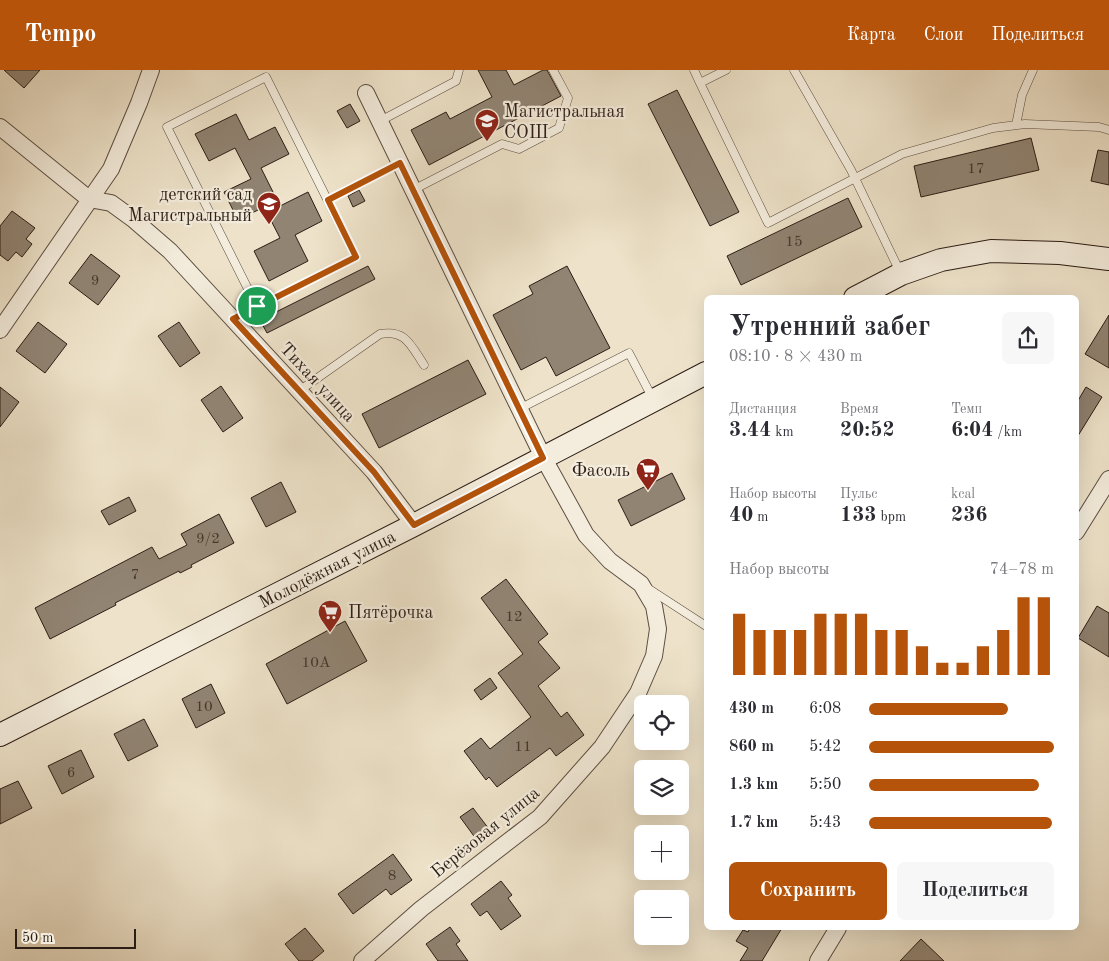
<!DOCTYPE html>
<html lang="ru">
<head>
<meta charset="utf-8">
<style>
	body { margin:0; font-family:"Old Standard TT",serif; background:#f7f7f7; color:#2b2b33; height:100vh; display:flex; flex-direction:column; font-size:19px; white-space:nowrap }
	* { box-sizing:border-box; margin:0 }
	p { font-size:16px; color:#7c7c81 }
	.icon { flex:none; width:28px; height:28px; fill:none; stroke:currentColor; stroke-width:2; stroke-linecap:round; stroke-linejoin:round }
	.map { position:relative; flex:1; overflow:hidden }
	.drawer { position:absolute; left:704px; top:225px; width:375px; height:635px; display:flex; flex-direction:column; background:#fff; border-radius:8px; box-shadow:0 5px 20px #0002 }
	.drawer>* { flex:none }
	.tools { position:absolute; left:634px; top:625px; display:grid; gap:10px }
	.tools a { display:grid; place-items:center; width:55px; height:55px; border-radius:8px; background:#fff; box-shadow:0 5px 20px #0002; font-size:25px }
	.scale { position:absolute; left:15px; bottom:12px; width:121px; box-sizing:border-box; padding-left:5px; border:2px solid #2c1d15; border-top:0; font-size:14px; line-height:18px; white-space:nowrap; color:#2c1d15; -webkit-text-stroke:4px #f4eddd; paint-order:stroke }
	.pin { position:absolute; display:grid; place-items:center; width:42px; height:42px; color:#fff; margin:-21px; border:2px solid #fff; border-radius:50%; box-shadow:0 1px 5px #0007 }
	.round { display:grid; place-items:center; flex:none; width:52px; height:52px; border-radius:8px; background:#f7f7f7 }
	.overview { display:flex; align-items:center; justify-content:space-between; height:85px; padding:0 25px }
	h1 { font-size:28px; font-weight:700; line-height:38px }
	.metrics { display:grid; grid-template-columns:repeat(3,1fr); gap:8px; height:85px; padding:5px 25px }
	.metrics div { display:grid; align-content:center }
	.metrics b { font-size:21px; font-weight:700 }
	.metrics small { font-size:14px; font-weight:400 }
	.metrics p { font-size:14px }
	.chart { height:140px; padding:10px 25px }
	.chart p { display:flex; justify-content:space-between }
	.chart svg { width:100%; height:90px; margin-top:5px; stroke:#b45309; stroke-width:6 }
	.cta { display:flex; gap:10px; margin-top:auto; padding:10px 25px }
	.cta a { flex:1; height:58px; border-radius:8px; background:#b45309; color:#fff; font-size:20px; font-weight:700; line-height:58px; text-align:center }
	.cta a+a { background:#f7f7f7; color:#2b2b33 }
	ul { padding:0 25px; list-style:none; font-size:16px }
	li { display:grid; grid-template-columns:80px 60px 1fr; align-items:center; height:38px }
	li i { height:12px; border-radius:6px; background:#b45309 }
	header { display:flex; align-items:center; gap:30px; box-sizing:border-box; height:70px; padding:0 25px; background:#b45309; color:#fff }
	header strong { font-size:24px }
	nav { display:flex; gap:28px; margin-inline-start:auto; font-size:18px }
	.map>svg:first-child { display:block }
	.building { fill:#918473; stroke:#2c1d15 }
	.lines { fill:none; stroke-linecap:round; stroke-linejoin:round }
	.lane-casing { stroke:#5c4e42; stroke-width:9 }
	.street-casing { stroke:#5c4e42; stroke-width:18 }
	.secondary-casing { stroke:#2c1d15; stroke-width:24 }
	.lane { stroke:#f4eddd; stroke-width:8 }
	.street { stroke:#f4eddd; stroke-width:16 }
	.secondary { stroke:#f4eddd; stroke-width:22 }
	.route-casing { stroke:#fff; stroke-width:10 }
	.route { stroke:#b45309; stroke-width:6 }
	.labels { text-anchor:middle; stroke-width:4.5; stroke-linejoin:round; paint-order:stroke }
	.number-label { font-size:15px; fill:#45372c }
	.poi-label { font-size:18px; fill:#2c1d15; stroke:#f4eddd; text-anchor:start }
	.street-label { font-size:18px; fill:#2c1d15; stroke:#f4eddd }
</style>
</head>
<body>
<header>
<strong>Tempo</strong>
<nav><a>Карта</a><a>Слои</a><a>Поделиться</a></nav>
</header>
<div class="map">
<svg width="1109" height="891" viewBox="0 0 1109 891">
	<rect width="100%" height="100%" fill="#eee3ca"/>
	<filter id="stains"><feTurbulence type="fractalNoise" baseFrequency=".004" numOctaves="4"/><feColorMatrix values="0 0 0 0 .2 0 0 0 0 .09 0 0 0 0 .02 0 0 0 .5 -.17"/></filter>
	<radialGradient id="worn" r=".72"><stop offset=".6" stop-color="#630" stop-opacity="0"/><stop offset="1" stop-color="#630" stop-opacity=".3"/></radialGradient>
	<!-- building -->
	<path class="building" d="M4,0H40L24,18Z
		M478,0H506L514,15L543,0H547L561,26L429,95L411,60L446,42L450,49L492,27Z
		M677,20L739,142L710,156L648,34Z
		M350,34L360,51L347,58L337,41Z
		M236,44L249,70L275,57L289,84L261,98L280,136L308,122L322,151L295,165L308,191L269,211L254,181L280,168L264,137L238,150L224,122L251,109L235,78L209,91L195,64Z
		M1031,68L1039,100L921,127L914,96Z
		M1098,80L1109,82V115L1091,111Z
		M359,120L365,131L353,137L348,126Z
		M848,128L862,157L741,215L727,186Z
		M12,141L35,158L26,169L32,174L22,187L16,182L8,191L0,185V156Z
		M91,184L120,206L98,235L69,213Z
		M368,196L375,209L267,263L260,250Z
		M567,196L610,278L556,306L546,287L521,300L493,245L533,224L529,216Z
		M1109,245V298L1085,284Z
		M38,252L67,274L45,303L16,281Z
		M179,252L200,283L180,297L158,266Z
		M468,290L486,324L379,378L362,344Z
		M221,316L243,348L223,362L201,330Z
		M0,317L19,332L0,357Z
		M1086,317L1102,327L1076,369V334Z
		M672,403L685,429L631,456L618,430Z
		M281,412L296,442L266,457L251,428Z
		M129,427L136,441L109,455L101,441Z
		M219,444L234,473L191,495L192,497L180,503L179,501L115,533L116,535L50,569L35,538L152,477L159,489L187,475L181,464Z
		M506,509L548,564L538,572L560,598L538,616L561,647L567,642L584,665L556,686L550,678L497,717L489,707L486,710L464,681L481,668L490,679L531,647L498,603L523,584L481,528Z
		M1097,536L1109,543V587L1078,568Z
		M345,551L367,591L287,634L266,594Z
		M490,608L497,618L481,630L474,620Z
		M211,614L225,643L196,658L182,629Z
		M144,649L158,676L128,691L114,664Z
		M81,680L94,707L62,724L48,696Z
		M18,711L32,738L0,754V719Z
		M473,738L492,763L479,773L460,747Z
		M393,784L412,810L391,825L386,819L353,844L338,824Z
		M501,811L512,825L508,828L521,846L501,860L487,841L480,846L471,834Z
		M450,857L460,871L456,874L468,891H438L426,874Z
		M305,858L324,881L312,891H299L285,874Z
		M750,858H782L762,891H740L748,878L736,871L743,860L748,862Z
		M921,869L944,891H900Z"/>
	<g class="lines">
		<defs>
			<path id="lane" d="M694,0L700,13
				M726,0L700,13L768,153L902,84L993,58L1025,54L1099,57L1109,60
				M794,0L851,100L900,202
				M380,51L456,11L459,0
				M1016,55L1022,25L1033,0
				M413,120L502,74L519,79L559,58L568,28L553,0
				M328,130L400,93
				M233,249L257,237L356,187L266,7L167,57L257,237
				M299,321L380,264C406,259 411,276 424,295
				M519,339L629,283L653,329
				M649,519L706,556"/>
			<path id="street" d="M0,57L89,129L111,133L133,149L170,181L374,402L414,455
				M0,260L111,99L139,33L151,0
				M1076,462L1109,409
				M362,891L421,839L540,747L602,677L638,623L654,586L658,559L654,536L641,514L610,491L586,465L543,387L366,23
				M818,891L838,858"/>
			<path id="secondary" d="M855,228L901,204L941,190L991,181L1060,183L1109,189
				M0,665L414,455L706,303"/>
		</defs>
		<!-- lane casing -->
		<use href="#lane" class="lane-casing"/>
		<!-- street casing -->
		<use href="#street" class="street-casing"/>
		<!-- secondary casing -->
		<use href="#secondary" class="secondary-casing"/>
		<!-- lane -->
		<use href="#lane" class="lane"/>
		<!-- street -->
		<use href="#street" class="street"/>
		<!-- secondary -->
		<use href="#secondary" class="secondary"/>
	</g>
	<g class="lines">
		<defs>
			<path id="route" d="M400,93L543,388L414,455L374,402L233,249L356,187L328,130Z"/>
		</defs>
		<!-- route casing -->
		<use href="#route" class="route-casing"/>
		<!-- route -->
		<use href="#route" class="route"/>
	</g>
	<!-- icons -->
	<defs>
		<symbol id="school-pin" viewBox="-11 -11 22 30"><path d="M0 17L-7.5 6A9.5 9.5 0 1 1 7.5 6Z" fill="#8f2418" stroke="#f4eddd"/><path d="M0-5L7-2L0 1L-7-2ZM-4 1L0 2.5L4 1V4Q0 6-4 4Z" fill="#fff"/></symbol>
		<symbol id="supermarket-pin" viewBox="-11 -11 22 30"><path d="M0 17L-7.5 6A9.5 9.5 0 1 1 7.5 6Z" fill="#8f2418" stroke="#f4eddd"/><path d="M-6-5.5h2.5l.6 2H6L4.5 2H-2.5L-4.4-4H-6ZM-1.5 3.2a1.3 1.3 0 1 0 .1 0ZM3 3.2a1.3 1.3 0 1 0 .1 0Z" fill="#fff"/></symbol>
	</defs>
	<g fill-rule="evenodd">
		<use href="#school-pin" x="473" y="37" width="28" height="38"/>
		<use href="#school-pin" x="255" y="120" width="28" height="38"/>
		<use href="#supermarket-pin" x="634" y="386" width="28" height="38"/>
		<use href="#supermarket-pin" x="316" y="528" width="28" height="38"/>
	</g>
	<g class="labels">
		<!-- number labels -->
		<g class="number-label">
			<text x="976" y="103">17</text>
			<text x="794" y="176">15</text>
			<text x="95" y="215">9</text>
			<text x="208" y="473">9/2</text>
			<text x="135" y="509">7</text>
			<text x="514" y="551">12</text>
			<text x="316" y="597">10А</text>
			<text x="204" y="641">10</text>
			<text x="523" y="681">11</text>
			<text x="71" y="707">6</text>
			<text x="392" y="810">8</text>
		</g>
		<!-- poi labels -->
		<g class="poi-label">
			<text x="504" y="47">Магистральная<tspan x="504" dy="21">СОШ</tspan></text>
			<text x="252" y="130" text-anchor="end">детский сад<tspan x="252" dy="21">Магистральный</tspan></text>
			<text x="630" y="406" text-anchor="end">Фасоль</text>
			<text x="348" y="548">Пятёрочка</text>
		</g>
		<!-- street labels -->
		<g class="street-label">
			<text transform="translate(318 312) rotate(47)" y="6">Тихая улица</text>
			<text transform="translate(327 499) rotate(-27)" y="6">Молодёжная улица</text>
			<text transform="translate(485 762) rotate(-39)" y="6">Берёзовая улица</text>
		</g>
	</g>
	<rect width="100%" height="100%" filter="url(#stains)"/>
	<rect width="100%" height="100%" fill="url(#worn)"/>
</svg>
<div class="tools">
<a><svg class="icon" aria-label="locate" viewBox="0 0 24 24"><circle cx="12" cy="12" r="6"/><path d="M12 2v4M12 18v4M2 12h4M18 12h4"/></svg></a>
<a><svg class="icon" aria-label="layers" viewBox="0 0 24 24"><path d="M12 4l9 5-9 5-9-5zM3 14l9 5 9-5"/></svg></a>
<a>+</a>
<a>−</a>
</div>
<div class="scale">50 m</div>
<div class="pin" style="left:257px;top:236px;background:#1e9e55"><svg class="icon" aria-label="arrive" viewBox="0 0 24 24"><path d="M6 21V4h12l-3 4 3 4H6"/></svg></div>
<section class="drawer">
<div class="overview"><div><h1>Утренний забег</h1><p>08:10 · 8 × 430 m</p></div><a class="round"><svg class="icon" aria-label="share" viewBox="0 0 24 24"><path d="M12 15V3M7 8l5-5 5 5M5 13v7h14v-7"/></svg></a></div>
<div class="metrics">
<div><p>Дистанция</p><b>3.44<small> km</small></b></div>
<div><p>Время</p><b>20:52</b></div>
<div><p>Темп</p><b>6:04<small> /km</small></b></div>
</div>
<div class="metrics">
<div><p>Набор высоты</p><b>40<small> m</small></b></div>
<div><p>Пульс</p><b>133<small> bpm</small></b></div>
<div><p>kcal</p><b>236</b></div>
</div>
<div class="chart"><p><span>Набор высоты</span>74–78 m</p>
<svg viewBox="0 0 160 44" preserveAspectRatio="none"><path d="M5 44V14M15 44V22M25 44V22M35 44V22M45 44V14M55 44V14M65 44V14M75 44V22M85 44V22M95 44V30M105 44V38M115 44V38M125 44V30M135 44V22M145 44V6M155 44V6"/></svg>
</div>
<ul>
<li><b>430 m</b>6:08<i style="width:75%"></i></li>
<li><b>860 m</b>5:42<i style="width:100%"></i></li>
<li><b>1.3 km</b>5:50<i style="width:92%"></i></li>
<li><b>1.7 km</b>5:43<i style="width:99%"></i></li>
</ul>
<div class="cta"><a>Сохранить</a><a>Поделиться</a></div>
</section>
</div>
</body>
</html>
